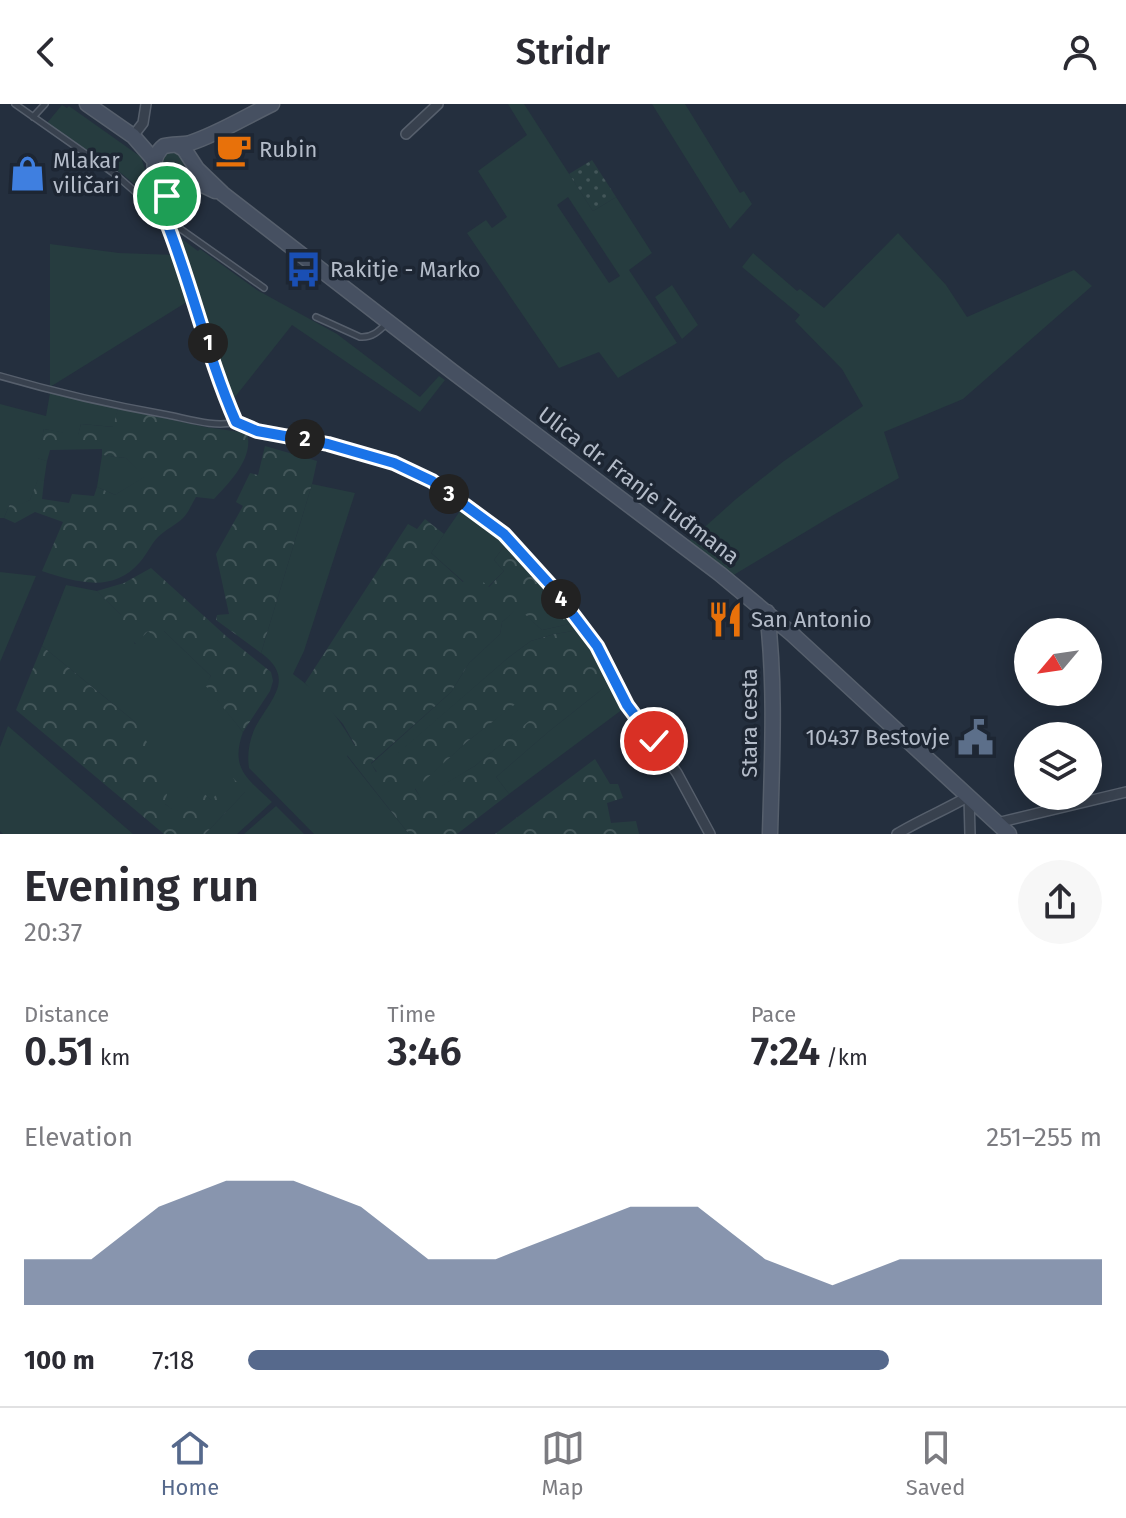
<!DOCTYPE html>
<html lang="en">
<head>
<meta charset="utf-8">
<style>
	body { margin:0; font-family:"Fira Sans",sans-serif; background:#f7f7f7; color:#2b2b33; height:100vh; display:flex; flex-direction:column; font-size:30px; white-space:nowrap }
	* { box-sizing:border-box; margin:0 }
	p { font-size:26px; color:#7c7c81 }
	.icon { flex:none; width:44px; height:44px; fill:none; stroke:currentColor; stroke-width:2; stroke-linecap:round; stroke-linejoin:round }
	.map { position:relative; height:730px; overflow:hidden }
	.details { display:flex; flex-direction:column; background:#fff; flex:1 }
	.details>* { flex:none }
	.needle { width:52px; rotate:241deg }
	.tools { position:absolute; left:1014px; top:514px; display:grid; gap:16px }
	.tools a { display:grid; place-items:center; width:88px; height:88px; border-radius:50%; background:#fff; box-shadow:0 4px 20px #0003; font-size:40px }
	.pin { position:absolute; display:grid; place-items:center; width:68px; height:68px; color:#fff; margin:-34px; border:4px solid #fff; border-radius:50%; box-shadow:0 2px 8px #0007 }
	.km { position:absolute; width:40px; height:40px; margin:-20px; border-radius:50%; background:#222; color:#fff; font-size:22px; line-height:40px; text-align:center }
	.round { display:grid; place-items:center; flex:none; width:84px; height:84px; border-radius:42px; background:#f7f7f7 }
	.overview { display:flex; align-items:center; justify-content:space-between; height:136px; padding:0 24px }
	h1 { font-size:44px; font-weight:600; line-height:60px }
	.figures { display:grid; grid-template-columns:repeat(3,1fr); gap:12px; height:136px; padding:8px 24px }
	.figures div { display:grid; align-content:center }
	.figures b { font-size:40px; font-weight:600 }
	.figures small { font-size:22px; font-weight:400 }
	.figures p { font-size:22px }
	.chart { height:224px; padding:16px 24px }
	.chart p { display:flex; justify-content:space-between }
	.chart svg { width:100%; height:144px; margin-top:8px; fill:#56698c; opacity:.7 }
	ul { padding:0 24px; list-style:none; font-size:26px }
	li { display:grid; grid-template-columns:128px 96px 1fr; align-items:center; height:60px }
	li i { height:20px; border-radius:10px; background:#56698c }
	header { display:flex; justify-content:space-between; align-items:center; height:104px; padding:0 24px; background:#fff; font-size:36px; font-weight:600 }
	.tab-bar { display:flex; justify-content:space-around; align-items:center; height:112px; border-top:2px solid #e1e1e2; background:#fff; font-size:22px; color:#7c7c81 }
	.tab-bar a { display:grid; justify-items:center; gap:4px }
	.tab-bar .active { color:#56698c }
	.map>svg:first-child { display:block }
	.green { fill:#263c3f; fill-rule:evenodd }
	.forest { fill:url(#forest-crowns); fill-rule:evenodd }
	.garden { fill:url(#garden-dots) }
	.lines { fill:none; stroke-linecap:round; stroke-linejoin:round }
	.service-casing { stroke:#565f6c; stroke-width:8 }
	.pedestrian-casing { stroke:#565f6c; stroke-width:10 }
	.minor-casing { stroke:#565f6c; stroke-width:12 }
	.secondary-casing { stroke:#565f6c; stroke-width:17 }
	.service { stroke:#38414e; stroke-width:5 }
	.pedestrian { stroke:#38414e; stroke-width:7 }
	.minor { stroke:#38414e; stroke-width:9 }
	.secondary { stroke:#465061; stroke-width:14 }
	.route-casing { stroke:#fff; stroke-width:16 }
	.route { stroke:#1a73e8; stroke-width:10 }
	.labels { text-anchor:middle; stroke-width:7; stroke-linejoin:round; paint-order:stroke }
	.poi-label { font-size:22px; fill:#b4bcc9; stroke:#1d2633; text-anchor:start }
	.street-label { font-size:22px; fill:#b4bcc9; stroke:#1d2633 }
</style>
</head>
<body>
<header><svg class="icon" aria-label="back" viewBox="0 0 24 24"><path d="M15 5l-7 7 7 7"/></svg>Stridr<svg class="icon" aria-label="person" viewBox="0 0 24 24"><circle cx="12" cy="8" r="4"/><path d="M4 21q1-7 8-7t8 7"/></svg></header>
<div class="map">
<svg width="1126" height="730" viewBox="0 0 1126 730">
	<defs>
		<pattern id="forest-crowns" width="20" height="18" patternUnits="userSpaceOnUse" patternTransform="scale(2)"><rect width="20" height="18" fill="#263c3f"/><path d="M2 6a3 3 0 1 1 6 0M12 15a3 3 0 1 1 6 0" fill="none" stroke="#435659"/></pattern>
		<pattern id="garden-dots" width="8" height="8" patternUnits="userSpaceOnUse" patternTransform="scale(2)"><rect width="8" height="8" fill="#263c3f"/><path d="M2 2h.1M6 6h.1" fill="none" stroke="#435659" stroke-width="1.8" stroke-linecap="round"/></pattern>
	</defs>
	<rect width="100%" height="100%" fill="#242f3e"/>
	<!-- green -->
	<path class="green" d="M508,0H524L593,107L616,93L652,149L629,166L677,239L618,274L599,248L559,264L467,129L486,116L492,124L507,113L478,67L527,31ZM568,93L620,172L609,179L557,101Z
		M652,0H685L740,89L744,87L752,100L730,125Z
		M62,1L67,4L69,2L141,53L149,78L150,93L121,69L47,19Z
		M160 59a12 12 0 1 1 24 0a12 12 0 1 1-24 0Z
		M898,129L946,181L967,213L1074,166L1092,182L963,295L884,328L899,374L835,410L732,472L688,438L736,395L784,357L863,302L842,265L795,217L800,211L742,163L753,149L797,187L800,185L824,204Z
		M182,135L198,147L200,145L257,186L337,230L420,293L439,272L445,276L420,308L292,221L231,298L179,139Z
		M50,140L119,149L176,151L190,196L50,283Z
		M672,181L698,221L682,235L655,193Z
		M50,289L118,304L114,323L81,320L78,332L44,325L38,354L47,357L44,377L38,376L30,396L18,402L10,400L4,414H0V300L46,312Z
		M102,351L126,354L145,373L115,391L97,383Z
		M312,380L355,389L304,547L293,570C319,588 340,615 355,642L347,652L409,730H314L249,664C247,651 249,638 254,626C268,597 298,576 261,549Z
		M462,404L485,421L506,440L494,456L504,467L488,483L464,478L431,449Z
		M0,468L36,472L0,558Z
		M66,481L97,487L121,511L135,540L149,526L164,527L211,572L206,581L243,628C230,665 247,674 272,698L237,730H205L245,688L211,696L196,683L176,709L165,700L135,618L42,542Z
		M518,503L542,526L574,519L580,526L555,530L531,537L508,554L377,668L371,660L451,588L469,559L500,530L502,518Z
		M611,578L623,605L509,690L496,673L548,628Z
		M522,594L536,612L475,662L421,695L415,684L469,636Z
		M8,622L133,730H3L0,727V643Z
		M276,702L304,730H244Z"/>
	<!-- forest -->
	<path class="forest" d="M118,304L205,323L247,329C254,354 230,378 214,395L196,393C192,399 189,408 183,414C176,421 166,425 158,433C151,440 147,450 140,458C113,490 76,478 42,467L63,418L35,408L15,419L4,414L10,400L18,401L30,396L38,375L44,377L42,395L69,399L72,390L94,392L97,383L115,391L144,373L126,354L102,351V345L50,346L47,357L37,354L44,325L78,331L81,320L113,323Z
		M265,342L317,357L312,380L261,549L216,516L217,511L229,510L216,450L243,402L236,398L250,369L258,371Z
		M425,415L444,430L431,449L463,478L472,468L489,483L504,467L494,456L506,440L519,452L574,519L542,526L518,504L502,518L500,530L469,559L451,588L371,659L376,668L508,554L531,537L555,530L580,526L594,544L611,578L548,628L496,673L509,690L457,730H409L347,651L355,641L343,620L305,579L408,420L417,425ZM522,595L535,612L475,662L421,694L415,685L469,636Z
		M151,464L226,532L271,568L273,577L270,587L243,628L205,581L211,572L164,527L157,535L148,527L136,540L115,520L121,511L97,487L124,479Z
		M42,542L135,618L160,660L167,690L165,700L176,708L196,682L211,696L233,674L246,687L205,730H164L16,606Z
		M595,655L610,680H618L623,694L607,699L611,719L636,717L639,730H495Z"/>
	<!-- garden -->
	<path class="garden" d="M592,56L616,93L593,107L569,70Z"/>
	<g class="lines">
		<defs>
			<path id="service" d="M15,0L116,71L165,114L264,184
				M33,13L45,0
				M316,213L360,233C372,234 379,227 387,219
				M0,272C55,288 112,301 168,311C188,315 217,324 235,318"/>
			<path id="pedestrian" d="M257,327L328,340L394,359L432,377L504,430L544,474L597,542L627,601L654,637"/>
			<path id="minor" d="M406,30L438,0
				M133,32L143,19L146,0
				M157,69C160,109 177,144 190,182C205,228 217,274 236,318L257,327
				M164,104L167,92L179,75
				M654,637L677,669L710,730
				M997,719L1126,688
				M897,730C920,716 945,706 969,692L970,730"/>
			<path id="secondary" d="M87,0L133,32L154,56
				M177,41L184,45L197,65L223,90L453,268L720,470L792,530L1009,730
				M215,87C207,83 199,79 190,77C183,75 177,77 170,76C150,75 151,52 164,42C173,40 181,41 190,39C218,30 245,13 272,0
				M767,508C776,582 772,656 770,730"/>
		</defs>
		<!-- service casing -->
		<use href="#service" class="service-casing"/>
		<!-- pedestrian casing -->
		<use href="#pedestrian" class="pedestrian-casing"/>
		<!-- minor casing -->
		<use href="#minor" class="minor-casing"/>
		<!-- secondary casing -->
		<use href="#secondary" class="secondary-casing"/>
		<!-- service -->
		<use href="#service" class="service"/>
		<!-- pedestrian -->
		<use href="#pedestrian" class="pedestrian"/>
		<!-- minor -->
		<use href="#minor" class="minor"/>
		<!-- secondary -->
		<use href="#secondary" class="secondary"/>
	</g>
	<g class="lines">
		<defs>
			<path id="route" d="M167,92L163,107L165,114C192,181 207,252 236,318L257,327L328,340L394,359L432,377L504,430L553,484L597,542L627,601L654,637"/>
		</defs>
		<!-- route casing -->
		<use href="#route" class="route-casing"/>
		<!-- route -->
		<use href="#route" class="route"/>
	</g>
	<!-- icons -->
	<defs>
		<symbol id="cafe-bare" viewBox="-9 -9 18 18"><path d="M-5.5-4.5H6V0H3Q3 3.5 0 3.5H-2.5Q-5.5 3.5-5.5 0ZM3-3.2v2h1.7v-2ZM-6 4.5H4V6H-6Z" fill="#e8710a" stroke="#1d2633" stroke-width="2.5" paint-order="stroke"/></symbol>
		<symbol id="shop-bare" viewBox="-9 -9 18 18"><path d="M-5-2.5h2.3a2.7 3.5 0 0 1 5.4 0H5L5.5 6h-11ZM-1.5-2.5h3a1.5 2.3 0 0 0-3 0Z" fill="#3f7fe0" stroke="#1d2633" stroke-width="2.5" paint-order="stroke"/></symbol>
		<symbol id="bus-bare" viewBox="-9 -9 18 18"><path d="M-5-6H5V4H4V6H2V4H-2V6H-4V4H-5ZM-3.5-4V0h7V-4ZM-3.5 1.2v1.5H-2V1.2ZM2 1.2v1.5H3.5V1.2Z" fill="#1a4fb4" stroke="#1d2633" stroke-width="2.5" paint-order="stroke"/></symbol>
		<symbol id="restaurant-bare" viewBox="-9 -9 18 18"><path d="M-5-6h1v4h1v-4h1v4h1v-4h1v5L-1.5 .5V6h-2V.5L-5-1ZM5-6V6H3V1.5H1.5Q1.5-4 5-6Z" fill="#e8710a" stroke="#1d2633" stroke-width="2.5" paint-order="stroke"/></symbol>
		<symbol id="civic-bare" viewBox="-9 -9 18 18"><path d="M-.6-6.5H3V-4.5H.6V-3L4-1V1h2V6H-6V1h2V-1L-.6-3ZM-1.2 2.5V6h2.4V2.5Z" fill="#5c6f8a" stroke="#1d2633" stroke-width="2.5" paint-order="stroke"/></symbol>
	</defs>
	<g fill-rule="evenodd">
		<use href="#cafe-bare" x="208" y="20" width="51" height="51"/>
		<use href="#shop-bare" x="2" y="44" width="51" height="51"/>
		<use href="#bus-bare" x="278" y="140" width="51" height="51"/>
		<use href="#restaurant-bare" x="700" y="490" width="51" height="51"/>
		<use href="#civic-bare" x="950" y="608" width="51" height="51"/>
	</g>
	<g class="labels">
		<!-- poi labels -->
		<g class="poi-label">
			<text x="259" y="53">Rubin</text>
			<text x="53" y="64">Mlakar<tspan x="53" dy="25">viličari</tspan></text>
			<text x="330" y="173">Rakitje - Marko</text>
			<text x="751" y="523">San Antonio</text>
			<text x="950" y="641" text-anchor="end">10437 Bestovje</text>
		</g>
		<!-- street labels -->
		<g class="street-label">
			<text transform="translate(639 381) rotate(37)" y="8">Ulica dr. Franje Tuđmana</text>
			<text transform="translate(749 619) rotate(-90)" y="8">Stara cesta</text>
		</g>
	</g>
</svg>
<div class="tools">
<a><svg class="needle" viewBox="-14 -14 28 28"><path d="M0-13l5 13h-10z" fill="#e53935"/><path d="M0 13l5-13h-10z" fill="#7c7c81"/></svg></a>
<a><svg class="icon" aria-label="layers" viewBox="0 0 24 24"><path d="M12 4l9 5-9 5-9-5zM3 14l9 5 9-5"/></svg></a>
</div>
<div class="pin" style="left:167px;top:92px;background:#1e9e55"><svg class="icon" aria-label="arrive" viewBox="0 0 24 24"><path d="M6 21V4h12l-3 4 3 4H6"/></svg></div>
<div class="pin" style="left:654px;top:637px;background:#d93025"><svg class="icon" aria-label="check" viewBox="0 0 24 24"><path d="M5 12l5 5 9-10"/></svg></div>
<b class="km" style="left:208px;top:239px">1</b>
<b class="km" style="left:305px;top:335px">2</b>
<b class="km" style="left:449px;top:390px">3</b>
<b class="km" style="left:561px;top:495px">4</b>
</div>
<section class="details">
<div class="overview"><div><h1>Evening run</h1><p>20:37</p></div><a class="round"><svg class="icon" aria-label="share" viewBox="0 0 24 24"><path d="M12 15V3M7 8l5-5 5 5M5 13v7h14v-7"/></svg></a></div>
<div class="figures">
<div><p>Distance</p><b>0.51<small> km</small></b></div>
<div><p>Time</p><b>3:46</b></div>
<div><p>Pace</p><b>7:24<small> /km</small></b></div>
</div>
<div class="chart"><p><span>Elevation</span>251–255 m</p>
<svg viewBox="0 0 160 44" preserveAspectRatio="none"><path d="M0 44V30L10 30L20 14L30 6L40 6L50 14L60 30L70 30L80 22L90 14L100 14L110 30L120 38L130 30L140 30L150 30L160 30V44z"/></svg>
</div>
<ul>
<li><b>100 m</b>7:18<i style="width:75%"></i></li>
</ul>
</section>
<nav class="tab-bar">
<a class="active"><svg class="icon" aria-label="home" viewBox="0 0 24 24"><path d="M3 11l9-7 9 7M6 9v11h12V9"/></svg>Home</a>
<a><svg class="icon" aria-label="map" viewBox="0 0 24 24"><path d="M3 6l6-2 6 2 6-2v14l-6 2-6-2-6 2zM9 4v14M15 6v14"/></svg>Map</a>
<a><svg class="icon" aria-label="saved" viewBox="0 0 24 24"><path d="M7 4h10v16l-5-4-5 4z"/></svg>Saved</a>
</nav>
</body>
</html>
